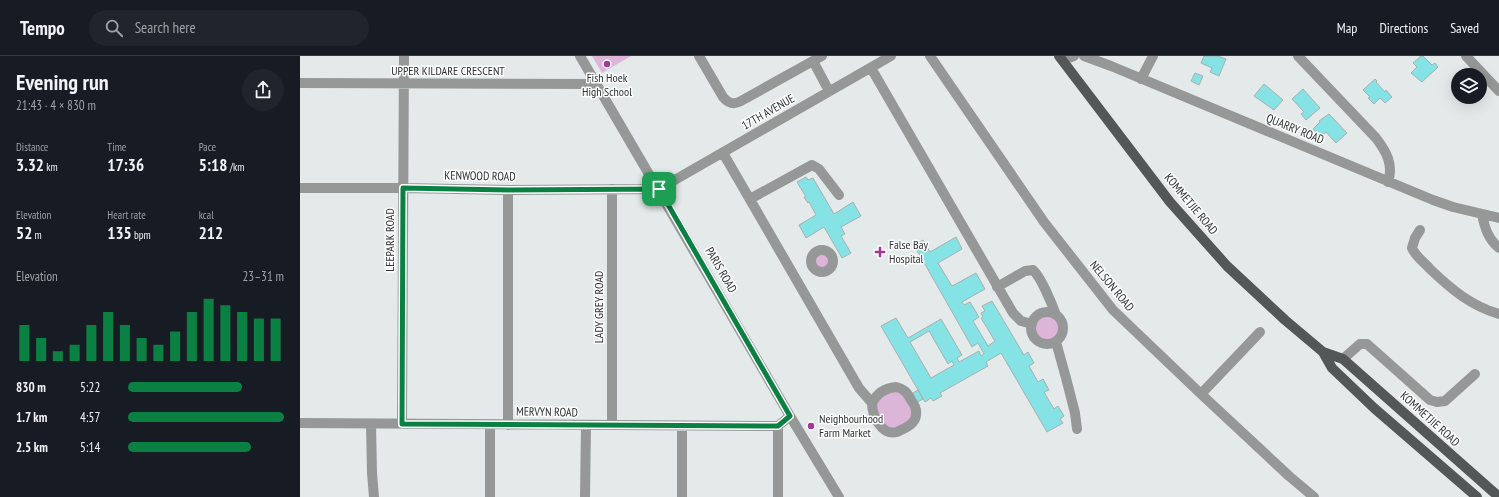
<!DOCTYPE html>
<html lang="en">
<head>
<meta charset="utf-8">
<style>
	body { margin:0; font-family:"PT Sans Narrow",sans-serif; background:#20242c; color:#f1f3f6; height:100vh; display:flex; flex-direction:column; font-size:15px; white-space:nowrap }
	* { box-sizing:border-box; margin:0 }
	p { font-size:13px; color:#9ea1a6 }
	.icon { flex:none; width:22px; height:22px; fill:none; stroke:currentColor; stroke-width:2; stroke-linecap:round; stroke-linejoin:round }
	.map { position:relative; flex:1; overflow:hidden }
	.details { display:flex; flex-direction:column; background:#171b24; width:300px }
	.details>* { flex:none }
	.tools { position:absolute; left:1151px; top:12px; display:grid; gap:8px }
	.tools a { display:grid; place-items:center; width:36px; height:36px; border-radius:50%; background:#171b24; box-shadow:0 4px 16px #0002; font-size:20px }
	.pin { position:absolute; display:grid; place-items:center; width:34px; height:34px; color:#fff; margin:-17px; border-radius:8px; box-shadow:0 2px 6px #0006 }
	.round { display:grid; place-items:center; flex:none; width:42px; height:42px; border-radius:21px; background:#20242c }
	.overview { display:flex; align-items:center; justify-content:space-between; height:68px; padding:0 16px }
	h1 { font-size:22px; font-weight:700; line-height:30px }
	.metrics { display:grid; grid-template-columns:repeat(3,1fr); gap:6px; height:68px; padding:4px 16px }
	.metrics div { display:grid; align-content:center }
	.metrics b { font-size:17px; font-weight:700 }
	.metrics small { font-size:11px; font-weight:400 }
	.metrics p { font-size:11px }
	.chart { height:112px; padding:8px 16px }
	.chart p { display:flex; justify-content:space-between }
	.chart svg { width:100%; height:72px; margin-top:4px; stroke:#0b8043; stroke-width:6 }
	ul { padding:0 16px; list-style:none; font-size:13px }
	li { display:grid; grid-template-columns:64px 48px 1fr; align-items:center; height:30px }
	li i { height:10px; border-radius:5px; background:#0b8043 }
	header { display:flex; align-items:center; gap:24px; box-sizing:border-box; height:56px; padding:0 20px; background:#171b24; border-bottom:1px solid #363941 }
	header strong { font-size:19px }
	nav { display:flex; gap:22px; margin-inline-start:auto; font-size:14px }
	.search { width:280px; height:36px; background:#20242c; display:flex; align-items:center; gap:10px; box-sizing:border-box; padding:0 14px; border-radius:22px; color:#9ea1a6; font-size:15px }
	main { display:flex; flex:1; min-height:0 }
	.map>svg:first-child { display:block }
	.green { fill:#ddb5d8 }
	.building { fill:#85e2e5; stroke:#a9b0b0; fill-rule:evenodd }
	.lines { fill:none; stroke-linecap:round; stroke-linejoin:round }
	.minor { stroke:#969898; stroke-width:10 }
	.major { stroke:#535757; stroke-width:10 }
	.route-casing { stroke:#fff; stroke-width:8 }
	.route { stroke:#0b8043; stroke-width:5 }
	.poi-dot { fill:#a1389a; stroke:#fff; stroke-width:1.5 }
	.labels { text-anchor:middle; stroke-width:3; stroke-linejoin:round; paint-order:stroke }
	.street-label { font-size:12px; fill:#2f3232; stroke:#fff }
	.poi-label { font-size:12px; fill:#2f3232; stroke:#fff; text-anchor:start }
</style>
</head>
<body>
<header>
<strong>Tempo</strong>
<div class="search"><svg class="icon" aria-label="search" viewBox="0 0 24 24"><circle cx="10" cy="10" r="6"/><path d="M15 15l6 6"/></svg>Search here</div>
<nav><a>Map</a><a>Directions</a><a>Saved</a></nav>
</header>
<main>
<section class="details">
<div class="overview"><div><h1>Evening run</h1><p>21:43 · 4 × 830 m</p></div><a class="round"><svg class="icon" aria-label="share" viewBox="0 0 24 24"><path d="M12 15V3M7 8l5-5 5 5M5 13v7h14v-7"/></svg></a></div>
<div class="metrics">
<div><p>Distance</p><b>3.32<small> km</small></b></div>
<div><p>Time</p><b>17:36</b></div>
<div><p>Pace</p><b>5:18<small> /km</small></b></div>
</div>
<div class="metrics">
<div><p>Elevation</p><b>52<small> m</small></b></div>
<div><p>Heart rate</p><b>135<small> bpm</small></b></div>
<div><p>kcal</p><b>212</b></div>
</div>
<div class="chart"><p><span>Elevation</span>23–31 m</p>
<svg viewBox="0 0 160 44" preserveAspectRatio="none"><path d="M5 44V22M15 44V30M25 44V38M35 44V34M45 44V22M55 44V14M65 44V22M75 44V30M85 44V34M95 44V26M105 44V14M115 44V6M125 44V10M135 44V14M145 44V18M155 44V18"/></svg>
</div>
<ul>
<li><b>830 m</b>5:22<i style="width:73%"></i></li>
<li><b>1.7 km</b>4:57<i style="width:100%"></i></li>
<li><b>2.5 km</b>5:14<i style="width:79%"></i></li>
</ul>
</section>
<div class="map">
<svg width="1199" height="441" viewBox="0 0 1199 441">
	<rect width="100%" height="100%" fill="#e4eaea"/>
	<!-- green -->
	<path class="green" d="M292,0H331L302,17Z
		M511 205a11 11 0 1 1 22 0a11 11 0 1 1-22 0Z
		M731 272a16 16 0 1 1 32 0a16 16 0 1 1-32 0Z
		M596,331L617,358L597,376L581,370L574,342Z"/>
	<!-- building -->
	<path class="building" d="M904,0H918L926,3L919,20L910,16L912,12L901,7Z
		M1121,0H1123L1132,9L1135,7L1138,11L1122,26L1111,17L1117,11L1113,7Z
		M895,17L903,20L899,29L891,25Z
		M1075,23L1077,25L1076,26L1085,36L1086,34L1092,41L1085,47L1080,42L1074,48L1068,42L1070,41L1063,34Z
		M964,28L983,44L974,54L954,40Z
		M1003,33L1020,52L1006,64L1001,58L1004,56L992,43Z
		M1029,58L1047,77L1036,87L1026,76L1020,81L1013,73L1020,66L1019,65Z
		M506,121L508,124L513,122L534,158L553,146L561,160L541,171L545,178L541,180L551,197L542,202L524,171L506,182L499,169L516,159L509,146L508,147L504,141H506L497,126Z
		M656,181L662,193L638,207L652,230L676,217L685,233L662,246L664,249L670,246L679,261L673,265L688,290L695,285L681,262L683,261L681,257L685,255L682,250L692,245L724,299L728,296L734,307L729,310L738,326L743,323L749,334L744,336L754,353L758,350L764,360L760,363L763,367L747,376L701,297L686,306L688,310L640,337L642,340L633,345L631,342L625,346L581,270L596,262L608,282L641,263L662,299L657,302L659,306L679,295L681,300L684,298L678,287L672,291L614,189L623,184L630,196ZM629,275L648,308L652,305L654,309L631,322L610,286Z
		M618,334L623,343L612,349L606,341Z"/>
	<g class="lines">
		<!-- minor -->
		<path class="minor" d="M280,0L490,360L539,441
			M399,0L423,41C429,48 434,49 441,45L522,0
			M630,0L744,166L813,254L901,338L989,420L1014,441
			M784,0L811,10L1133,144L1153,151L1199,162
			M998,0L1076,82C1086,95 1094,109 1088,126
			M1166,0L1199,35
			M763,4L774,0
			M513,5L529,35
			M571,12L713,257L721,265L732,268
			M841,23L853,0
			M0,27L296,28
			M423,97L559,332L572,347
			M0,132H103L208,134L359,133L591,0
			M450,143L512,109L519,113L539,139
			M1182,159C1185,172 1188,183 1199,192
			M1120,174L1115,182L1112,192C1116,201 1124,206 1130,213C1151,233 1171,250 1199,258
			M511 205a11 11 0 1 1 22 0a11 11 0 1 1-22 0Z
			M697,231L725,215L733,214C741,221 752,248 756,259
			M731 272a16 16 0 1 1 32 0a16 16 0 1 1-32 0Z
			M756,286L766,322L775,357L777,373
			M1043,303L1060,288H1067L1130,344L1137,346L1145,345L1175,318
			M596,331C604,333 607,336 611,344C614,348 617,353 616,358C616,365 611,369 605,372C603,373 599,375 597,376C581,380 572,359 572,347C577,337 585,332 596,331Z
			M901,338L960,276
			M0,367L478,370L490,360
			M71,368L72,417L74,441
			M102,368L104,0
			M190,369V441
			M208,369V134
			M312,369V133
			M382,370V441
			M285,441L286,370
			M478,441V370"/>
		<!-- major -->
		<path class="major" d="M759,0L870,146L927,210L985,264L1023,296L1043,303L1199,441
			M1023,296L1032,312L1074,352L1177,441"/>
	</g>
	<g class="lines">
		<defs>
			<path id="route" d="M103,132L208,134L359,133L490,360L478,370L102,368Z"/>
		</defs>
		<!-- route casing -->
		<use href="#route" class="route-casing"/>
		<!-- route -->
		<use href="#route" class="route"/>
	</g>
	<!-- markers -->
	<g class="poi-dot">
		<circle cx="307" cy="8" r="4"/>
		<path d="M578 190h4v4h4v4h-4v4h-4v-4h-4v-4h4z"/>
		<circle cx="511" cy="370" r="4"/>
	</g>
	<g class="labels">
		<!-- street labels -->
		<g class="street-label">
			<text x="148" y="19">UPPER KILDARE CRESCENT</text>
			<text transform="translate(468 56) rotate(-30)" y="4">17TH AVENUE</text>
			<text transform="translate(995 73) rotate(22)" y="4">QUARRY ROAD</text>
			<text transform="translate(180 120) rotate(1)" y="4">KENWOOD ROAD</text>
			<text transform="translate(891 148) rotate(50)" y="4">KOMMETJIE ROAD</text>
			<text transform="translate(90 184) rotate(-90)" y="4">LEEPARK ROAD</text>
			<text transform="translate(421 214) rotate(60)" y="4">PARIS ROAD</text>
			<text transform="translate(812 230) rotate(50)" y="4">NELSON ROAD</text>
			<text transform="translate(299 251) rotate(-90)" y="4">LADY GREY ROAD</text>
			<text transform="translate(247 356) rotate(1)" y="4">MERVYN ROAD</text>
			<text transform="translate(1130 363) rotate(42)" y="4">KOMMETJIE ROAD</text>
		</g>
		<!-- poi labels -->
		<g class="poi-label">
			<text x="307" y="26" text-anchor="middle">Fish Hoek<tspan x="307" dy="14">High School</tspan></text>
			<text x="589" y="193">False Bay<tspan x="589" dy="14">Hospital</tspan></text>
			<text x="519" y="367">Neighbourhood<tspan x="519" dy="14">Farm Market</tspan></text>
		</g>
	</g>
</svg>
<div class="tools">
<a><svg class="icon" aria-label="layers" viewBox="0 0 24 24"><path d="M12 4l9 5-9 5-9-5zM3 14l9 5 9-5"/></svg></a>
</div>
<div class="pin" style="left:359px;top:133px;background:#1e9e55"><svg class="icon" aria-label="arrive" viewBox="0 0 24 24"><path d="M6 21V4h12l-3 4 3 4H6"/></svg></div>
</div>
</main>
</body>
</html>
